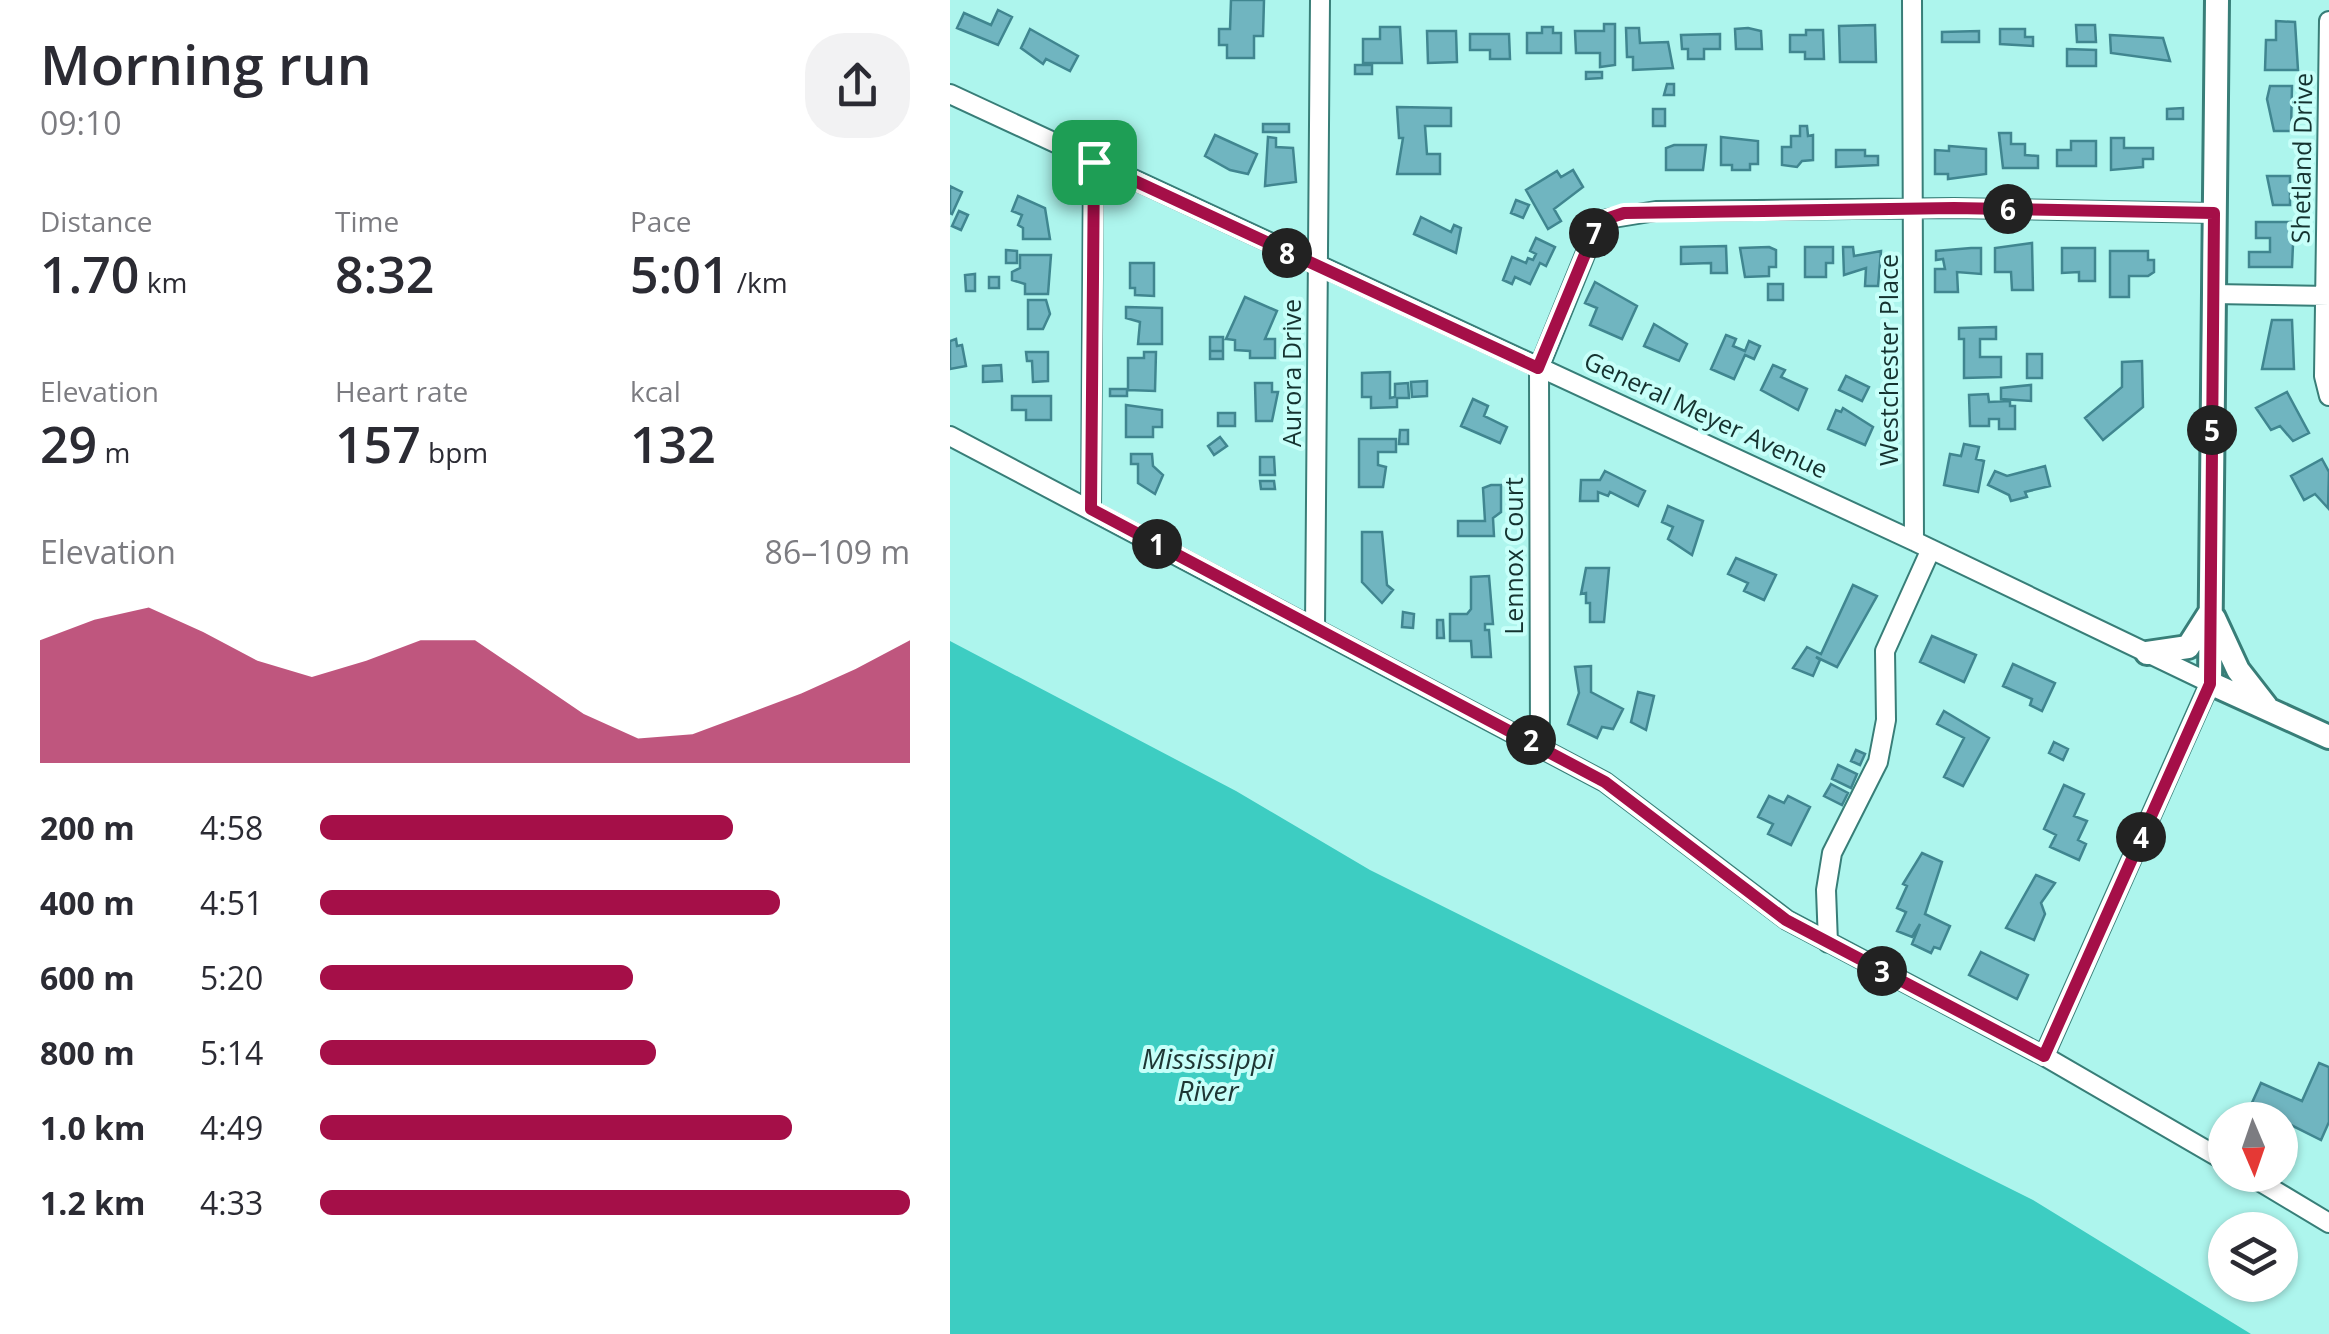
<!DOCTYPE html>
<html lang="en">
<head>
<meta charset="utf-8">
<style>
	body { margin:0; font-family:"Open Sans",sans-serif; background:#f2f2f3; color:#2b2b33; height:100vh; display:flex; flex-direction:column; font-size:38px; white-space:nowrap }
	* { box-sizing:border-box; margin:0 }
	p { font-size:32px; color:#7c7c81 }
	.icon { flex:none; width:55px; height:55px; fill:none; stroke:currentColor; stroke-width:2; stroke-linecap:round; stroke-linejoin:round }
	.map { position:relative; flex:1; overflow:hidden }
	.drawer { display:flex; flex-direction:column; background:#fff; width:950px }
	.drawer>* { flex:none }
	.needle { width:65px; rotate:178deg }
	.controls { position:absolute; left:1258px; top:1102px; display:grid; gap:20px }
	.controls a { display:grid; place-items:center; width:90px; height:90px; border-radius:50%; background:#fff; box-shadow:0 2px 8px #0004; font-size:50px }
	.pin { position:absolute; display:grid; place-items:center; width:85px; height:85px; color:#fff; margin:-42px; border-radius:20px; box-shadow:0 5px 15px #0006 }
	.km { position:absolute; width:50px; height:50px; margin:-25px; border-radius:50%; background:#222; color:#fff; font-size:28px; line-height:50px; text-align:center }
	.round { display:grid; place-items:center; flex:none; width:105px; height:105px; border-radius:40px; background:#f2f2f3 }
	.summary { display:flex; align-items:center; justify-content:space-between; height:170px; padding:0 40px }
	h1 { font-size:55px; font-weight:600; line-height:75px }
	.figures { display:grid; grid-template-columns:repeat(3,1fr); gap:15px; height:170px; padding:10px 40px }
	.figures div { display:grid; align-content:center }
	.figures b { font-size:50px; font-weight:600 }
	.figures small { font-size:28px; font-weight:400 }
	.figures p { font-size:28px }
	.chart { height:280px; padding:20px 40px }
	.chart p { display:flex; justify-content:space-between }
	.chart svg { width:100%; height:180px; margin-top:10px; fill:#a50f48; opacity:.7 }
	ul { padding:0 40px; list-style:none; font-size:32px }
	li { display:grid; grid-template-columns:160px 120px 1fr; align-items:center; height:75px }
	li i { height:25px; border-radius:12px; background:#a50f48 }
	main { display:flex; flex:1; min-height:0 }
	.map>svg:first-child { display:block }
	.water { fill:#3dcdc2 }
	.building { fill:#70b5c0; stroke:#408690; stroke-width:2.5 }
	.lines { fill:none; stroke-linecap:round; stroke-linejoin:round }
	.minor-casing { stroke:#387e78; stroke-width:22 }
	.major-casing { stroke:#387e78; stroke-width:28 }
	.minor { stroke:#fff; stroke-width:18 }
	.major { stroke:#fff; stroke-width:22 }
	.route-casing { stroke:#fff; stroke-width:20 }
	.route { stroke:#a50f48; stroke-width:12 }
	.labels { text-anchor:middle; stroke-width:8; stroke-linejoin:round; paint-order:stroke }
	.street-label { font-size:25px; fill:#153330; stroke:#c7fff9 }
	.water-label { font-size:28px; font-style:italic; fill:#1e3634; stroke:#c7fff9 }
</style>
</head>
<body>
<main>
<section class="drawer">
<div class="summary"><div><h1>Morning run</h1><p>09:10</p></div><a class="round"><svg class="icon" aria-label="share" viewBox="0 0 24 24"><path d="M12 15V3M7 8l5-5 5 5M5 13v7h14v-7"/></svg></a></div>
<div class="figures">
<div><p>Distance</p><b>1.70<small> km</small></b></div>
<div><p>Time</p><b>8:32</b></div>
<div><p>Pace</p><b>5:01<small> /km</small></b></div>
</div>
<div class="figures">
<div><p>Elevation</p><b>29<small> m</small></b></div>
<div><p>Heart rate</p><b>157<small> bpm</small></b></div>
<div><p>kcal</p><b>132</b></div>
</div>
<div class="chart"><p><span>Elevation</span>86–109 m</p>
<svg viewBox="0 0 160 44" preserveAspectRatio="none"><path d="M0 44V14L10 9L20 6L30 12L40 19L50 23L60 19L70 14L80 14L90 23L100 32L110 38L120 37L130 32L140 27L150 21L160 14V44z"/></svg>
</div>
<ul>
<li><b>200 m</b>4:58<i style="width:70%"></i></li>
<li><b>400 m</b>4:51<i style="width:78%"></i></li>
<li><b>600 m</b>5:20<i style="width:53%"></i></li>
<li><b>800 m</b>5:14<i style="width:57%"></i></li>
<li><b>1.0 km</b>4:49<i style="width:80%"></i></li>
<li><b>1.2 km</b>4:33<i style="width:100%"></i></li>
</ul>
</section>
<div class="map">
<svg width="1379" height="1334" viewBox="0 0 1379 1334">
	<rect width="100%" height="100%" fill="#adf5ed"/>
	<!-- water -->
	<path class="water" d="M0,641L286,791L420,870L1083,1200L1301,1334H0Z"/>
	<!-- building -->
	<path class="building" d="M281,0H314L313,36H304V58H277V45H269V29H280Z
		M48,10L62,17L48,45L7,28L14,13L41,25Z
		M1326,21L1345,22L1348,70H1315L1316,40H1326Z
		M654,24H665V65L650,67V53H626L625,31H654Z
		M925,25L926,62H890L889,26Z
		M1126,25H1145L1146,42H1127Z
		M430,27H450L452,63H413V39H430Z
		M592,27H603V33H611V53H577V33H592Z
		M676,28H689L690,43L718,42L723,68L683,70V57H677Z
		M798,28L811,31L812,49H786L785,29Z
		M80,29L128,56L120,71L96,59L93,64L71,48Z
		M1050,29H1075V37H1083V46L1050,44Z
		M856,30H873L874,59H855V52H840V35H856Z
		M477,31H506L507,62L478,63Z
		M1029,31V42H992V32Z
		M520,34H559L560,59H540V50H520Z
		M770,34V49H754V59H738V49H732L731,35Z
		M1160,35L1213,38L1220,61L1161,53Z
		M1117,49L1146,50V66H1117Z
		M405,65H422V74H405Z
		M636,72H652V78L636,79Z
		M717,84H724V95H714Z
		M1320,86H1342L1341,131H1324L1317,99Z
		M447,107L501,108V126H475L477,154H490V174H447L453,138H449Z
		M1233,108V119H1217V109Z
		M703,109H715V126H703Z
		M313,124H339V132H313Z
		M850,126H857L858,136L863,135V160L852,161L847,167L832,165V147H841V136H850Z
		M1049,133H1061V144H1075V155L1088,156V168H1053Z
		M265,135L307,154L298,174L280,170L255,156Z
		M318,137L326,138V147L343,148L346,182L315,186Z
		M771,137L808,141V164H800V170H782V165H771Z
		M1161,138H1174V148H1203V159H1193V167L1161,170Z
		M1121,141H1146V166H1107V150H1121Z
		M724,145H756L753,170H716V148Z
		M999,146L1036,149V174L998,179V174H985V150L999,151Z
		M886,150H915V156H928V165L886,167Z
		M623,170L633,187L604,209L611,221L598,229L576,190L607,171L611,177Z
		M1317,176H1340V205H1323Z
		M0,186L12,192L2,214L0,213Z
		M68,196L95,208L100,239H73V228L68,225L72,215L62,211Z
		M566,200L579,205L573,218L561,213Z
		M9,211L18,215L11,230L2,226Z
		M471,217L501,232L504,225L511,228L506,253L464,234Z
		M1306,222H1344L1342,267H1299V252H1320V238H1306Z
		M586,238L605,247L596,266L590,263L580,284L565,277L562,284L553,280L562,257L576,263L578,258L583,260L586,254L580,251Z
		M1082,243L1083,290H1062L1061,272H1045V248Z
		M776,246L777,273H761V263L731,264V247Z
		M819,247L826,250V267H819V276L795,277L790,248Z
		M855,247H883V263H876V277H855Z
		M893,247H903L904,256L931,251L928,286H915L916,268L894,275Z
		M1021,248H1031V274L1007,272L1008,292H985V269H995L993,259L986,260V251Z
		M1112,248H1145V281H1129V272L1112,273Z
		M56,250L67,251V263H56Z
		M1160,251H1198V260H1204V272L1198,276H1179V297H1160Z
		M70,255H101L98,294H75V284L62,280V272L70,268Z
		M180,263H204V296L185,295V288H180Z
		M25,274V291H16L15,275Z
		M39,277H49V288H39Z
		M645,282L687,306L672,339L640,325L647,308L635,303Z
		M818,284H833V300H818Z
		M295,297L327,311L315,339H325V358H300V351L285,350V340L276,339Z
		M78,300H96L100,314L93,329H78Z
		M176,307L212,308V344H188L190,322L176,318Z
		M1322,320H1342L1344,369H1312Z
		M704,324L737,344L729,361L694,346Z
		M1046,327V339H1030V357H1051V377L1014,378V339H1009V328Z
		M776,335L786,339L783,346L795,351L799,341L810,346L804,359L795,355L784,379L761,369Z
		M260,337H273V351H260Z
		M6,339L7,346L12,345L16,366L0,369V341Z
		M260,351H273V359H260Z
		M76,352H98V381L83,382L82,361H77Z
		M194,352H206L205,391L178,390V358H194Z
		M1077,354H1092V378H1077Z
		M1192,361L1193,407L1153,440L1135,418L1172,387V362Z
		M51,365L52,381L33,382V366Z
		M823,365L835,370L831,377L857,389L848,410L811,390Z
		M440,372V398L445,397V384L458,383L459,398H447V407L421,408V397H412V373Z
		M896,376L919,387L912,401L889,390Z
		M477,381V396L462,397L461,382Z
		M305,383H322V392H328L322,421H306Z
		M1081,385V401L1051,399V388Z
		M160,389H177V396H160Z
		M1337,392L1359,433L1343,441L1330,426L1321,430L1306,408Z
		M1038,394L1039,402L1060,401V406H1065V429H1049V419H1039V426H1020L1019,395Z
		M62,396H101V420H76V410H62Z
		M523,399L538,406L534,416L557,427L550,443L511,426Z
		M176,405L212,410V427H203V437H176Z
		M893,408L923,427L915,445L878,429L886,410L891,412Z
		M268,413H285V426H268Z
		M450,430H458V444H449Z
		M270,437L277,446L264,455L258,446Z
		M409,439H446V452H428V465L436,467L433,487H409Z
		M1014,444L1029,447L1026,459L1034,461L1028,492L994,485L1000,454L1011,456Z
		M181,454H202L203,466L213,475L205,494L188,483V464H181Z
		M310,457H324L325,475H310Z
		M1372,459L1379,472L1378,508L1365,494L1354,500L1341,476Z
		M1095,466L1100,486L1075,492L1077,497L1061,501L1059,495L1038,485L1045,471L1057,476Z
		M655,471L695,491L688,506L660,492L658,496L648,492V501H630L631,480H650Z
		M310,481H324L325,489H311Z
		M541,485H551V512L543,518L544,536H508V521H535L533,488Z
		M718,506L753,521L742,555L718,539L723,527L712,522Z
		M412,532H432L437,585L443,590L432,603L412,582Z
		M786,558L826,575L814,600L794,591L798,583L778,574Z
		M636,568H659L654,622H640V603H636V593L631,594Z
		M539,576L543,624H535V630H539L541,657H522L521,641H500V614H517L521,609V577Z
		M903,585L927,596L887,667L866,657L870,660L863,676L843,668L857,647L871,654Z
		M453,612L464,614L463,628L452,627Z
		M487,620H493L494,638H487Z
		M982,636L1026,655L1014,682L970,662Z
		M1063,664L1105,683L1092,711L1080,705L1082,699L1053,686Z
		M641,666V692L673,709L663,729L652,727L647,738L618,724L629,693L625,667Z
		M688,692L704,696L696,730L681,722Z
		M994,711L1039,738L1013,786L994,777L1014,738L987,724Z
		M1104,742L1118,749L1113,760L1099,753Z
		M906,750L915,754L910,765L901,761Z
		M888,765L907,774L901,788L882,779Z
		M881,784L898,793L892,805L874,796Z
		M1114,785L1134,794L1124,816L1137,821L1128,840L1136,844L1129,860L1100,847L1106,835L1094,829Z
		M819,796L834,803L838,796L860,807L841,845L818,834L823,824L808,817Z
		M972,853L992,862L975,914L1000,926L990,949L984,947L981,953L962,944L970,924L962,937L947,931L956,912L947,908L957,886L953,884Z
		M1086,875L1105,883L1091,903L1095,914L1084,940L1056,928Z
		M1031,952L1078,975L1067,999L1019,975Z
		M1369,1063L1379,1067V1122L1371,1140L1301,1105L1311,1083L1352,1101Z"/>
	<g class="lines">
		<defs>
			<path id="minor" d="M962,0L964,541
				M1379,21L1374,376L1379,396
				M0,94L964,541L1260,683L1094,1056
				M1263,294L1379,296
				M0,436L655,782L837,920L1094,1056L1275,1161
				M141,509L143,162
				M365,627L370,0
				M590,745L589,368L643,235L657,219L706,211L1004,208L1264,213
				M878,943L876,890L882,853L928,762L936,720L935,651L981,549
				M1299,1175L1379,1223"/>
			<path id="major" d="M1267,0L1260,683L1379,737
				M1264,618L1288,670L1316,706
				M1197,653L1238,647L1259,614"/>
		</defs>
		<!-- minor casing -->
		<use href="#minor" class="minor-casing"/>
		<!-- major casing -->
		<use href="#major" class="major-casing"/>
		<!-- minor -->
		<use href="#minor" class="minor"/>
		<!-- major -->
		<use href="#major" class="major"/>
	</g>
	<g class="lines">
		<defs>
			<path id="route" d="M144,162L588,368L643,235L656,219L674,213L1004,208L1264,213L1260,684L1094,1056L836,920L655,782L141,509Z"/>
		</defs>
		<!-- route casing -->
		<use href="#route" class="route-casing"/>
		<!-- route -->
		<use href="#route" class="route"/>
	</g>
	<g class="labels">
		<!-- street labels -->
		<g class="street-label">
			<text transform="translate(1352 158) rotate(-89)" y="9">Shetland Drive</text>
			<text transform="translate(939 360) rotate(-90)" y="9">Westchester Place</text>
			<text transform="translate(342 373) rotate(-90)" y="9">Aurora Drive</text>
			<text transform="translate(756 415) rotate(25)" y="9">General Meyer Avenue</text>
			<text transform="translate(564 556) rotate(-90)" y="9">Lennox Court</text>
		</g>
		<!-- water labels -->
		<g class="water-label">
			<text x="258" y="1069">Mississippi<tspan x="258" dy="32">River</tspan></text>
		</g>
	</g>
</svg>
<div class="controls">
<a><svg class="needle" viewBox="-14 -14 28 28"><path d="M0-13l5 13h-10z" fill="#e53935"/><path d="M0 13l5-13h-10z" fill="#7c7c81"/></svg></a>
<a><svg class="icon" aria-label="layers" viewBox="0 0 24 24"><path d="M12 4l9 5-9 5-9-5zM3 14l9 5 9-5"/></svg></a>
</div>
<div class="pin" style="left:144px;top:162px;background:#1e9e55"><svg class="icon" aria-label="arrive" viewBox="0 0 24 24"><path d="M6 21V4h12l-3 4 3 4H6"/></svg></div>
<b class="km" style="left:207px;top:544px">1</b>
<b class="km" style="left:581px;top:740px">2</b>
<b class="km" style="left:932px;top:971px">3</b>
<b class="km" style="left:1191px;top:837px">4</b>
<b class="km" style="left:1262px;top:430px">5</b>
<b class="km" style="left:1058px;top:209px">6</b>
<b class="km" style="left:644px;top:233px">7</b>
<b class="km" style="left:337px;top:253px">8</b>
</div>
</main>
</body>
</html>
